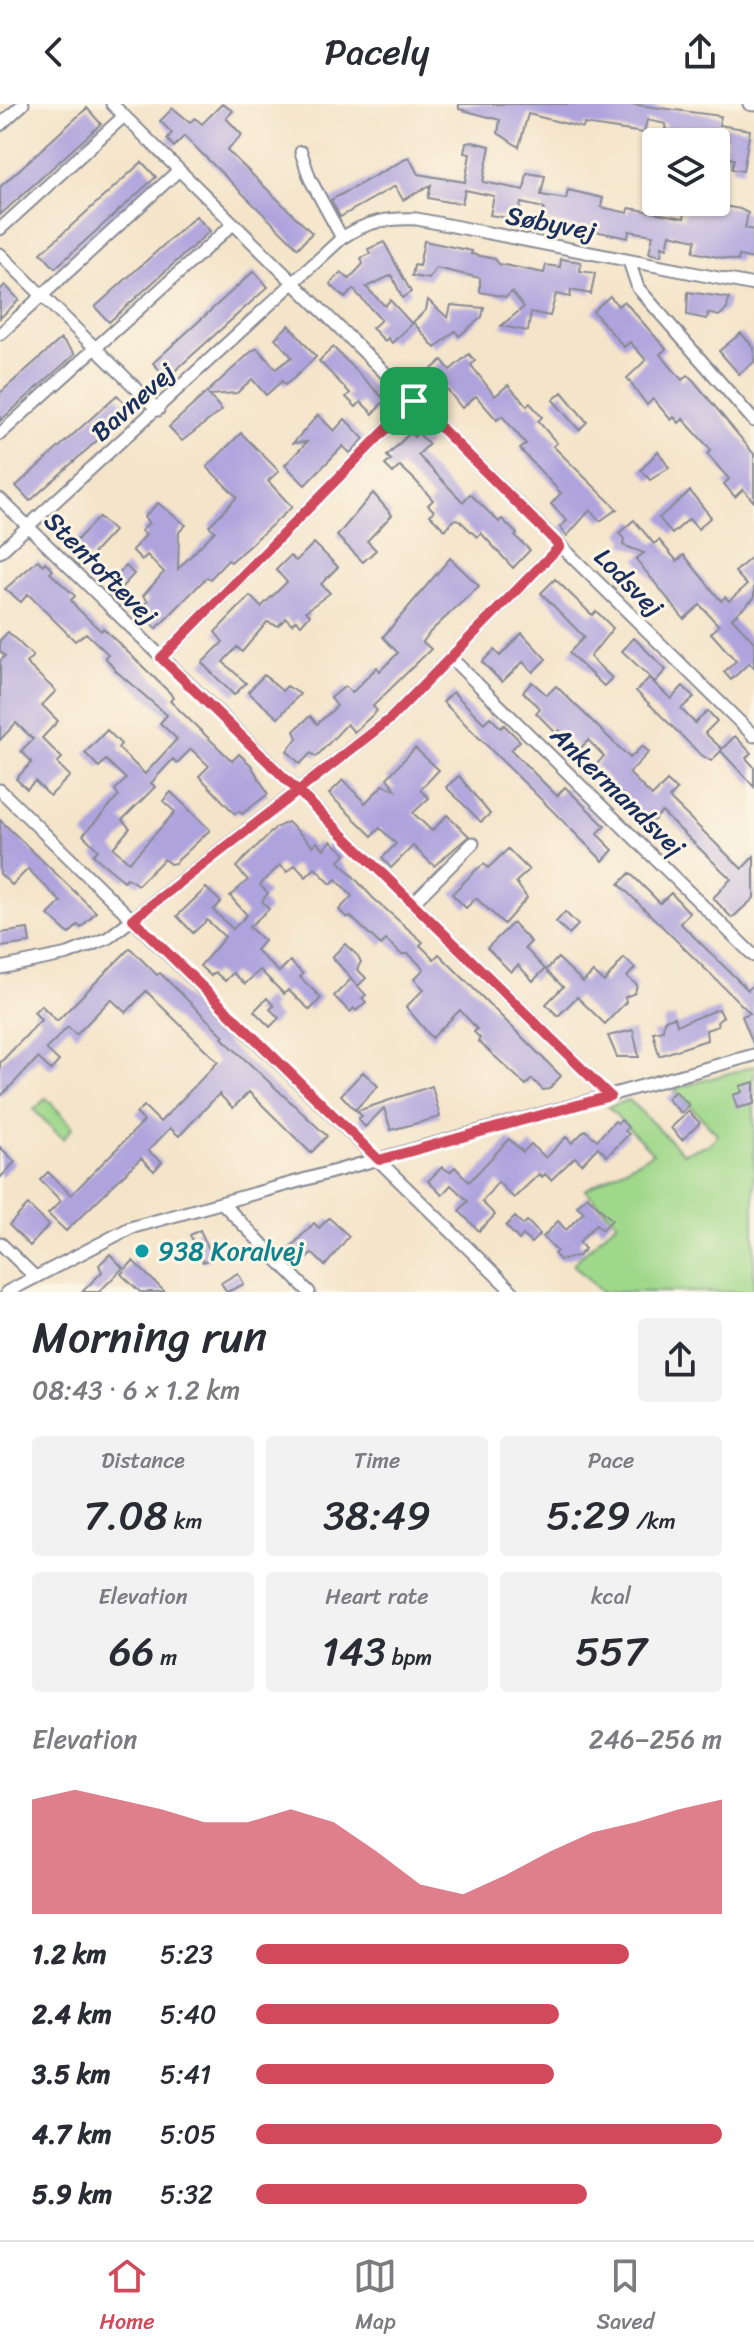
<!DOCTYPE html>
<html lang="en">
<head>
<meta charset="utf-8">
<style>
	body { margin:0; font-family:Sriracha,sans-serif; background:#f2f2f3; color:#2b2b33; height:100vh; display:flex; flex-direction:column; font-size:30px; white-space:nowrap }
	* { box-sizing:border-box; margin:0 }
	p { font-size:26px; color:#7c7c81 }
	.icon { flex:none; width:44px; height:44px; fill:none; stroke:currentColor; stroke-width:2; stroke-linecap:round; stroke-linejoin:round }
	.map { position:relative; height:1188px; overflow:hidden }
	.drawer { display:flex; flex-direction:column; background:#fff; flex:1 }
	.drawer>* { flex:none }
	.fabs { position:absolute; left:642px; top:24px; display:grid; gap:16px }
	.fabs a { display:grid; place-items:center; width:88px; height:88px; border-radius:8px; background:#fff; box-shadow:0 2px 6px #0004; font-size:40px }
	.pin { position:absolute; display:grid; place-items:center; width:68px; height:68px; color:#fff; margin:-34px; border-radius:16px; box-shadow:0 4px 12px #0006 }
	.round { display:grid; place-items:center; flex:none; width:84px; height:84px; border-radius:8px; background:#f2f2f3 }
	.summary { display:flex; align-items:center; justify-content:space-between; height:136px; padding:0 32px }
	h1 { font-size:44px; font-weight:600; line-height:60px }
	.stats { display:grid; grid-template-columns:repeat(3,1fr); gap:12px; height:136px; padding:8px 32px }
	.stats div { display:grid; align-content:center; border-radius:8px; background:#f2f2f3; text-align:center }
	.stats b { font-size:40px; font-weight:600 }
	.stats small { font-size:22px; font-weight:400 }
	.stats p { font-size:22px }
	.chart { height:224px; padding:16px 32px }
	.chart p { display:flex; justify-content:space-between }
	.chart svg { width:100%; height:144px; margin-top:8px; fill:#d1495b; opacity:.7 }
	ul { padding:0 32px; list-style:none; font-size:26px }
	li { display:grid; grid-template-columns:128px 96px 1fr; align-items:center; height:60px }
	li i { height:20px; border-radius:10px; background:#d1495b }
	header { display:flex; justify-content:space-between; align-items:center; height:104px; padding:0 32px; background:#fff; font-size:36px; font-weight:600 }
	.menu { display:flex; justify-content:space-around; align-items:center; height:112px; border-top:2px solid #e1e1e2; background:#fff; font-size:22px; color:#7c7c81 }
	.menu a { display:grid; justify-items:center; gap:4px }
	.menu .current { color:#d1495b }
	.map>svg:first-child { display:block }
	.green { fill:#a0d88b; stroke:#5e8474; stroke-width:2 }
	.building { fill:#aea3dd }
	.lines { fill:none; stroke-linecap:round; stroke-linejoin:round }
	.street-casing { stroke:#888a94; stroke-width:15 }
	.street { stroke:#fff; stroke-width:11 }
	.route-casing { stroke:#fff; stroke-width:16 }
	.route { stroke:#d1495b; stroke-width:10 }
	.culture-dot { fill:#0f9aa8; stroke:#fcf5e5; stroke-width:3 }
	.labels { text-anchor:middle; stroke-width:6; stroke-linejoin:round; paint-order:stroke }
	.street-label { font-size:26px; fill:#1b2f5e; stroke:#fcf5e5 }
	.culture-label { font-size:26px; fill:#0d838f; stroke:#fcf5e5; text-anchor:start }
</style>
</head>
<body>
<header><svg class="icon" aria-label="back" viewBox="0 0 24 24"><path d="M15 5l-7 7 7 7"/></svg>Pacely<svg class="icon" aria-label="share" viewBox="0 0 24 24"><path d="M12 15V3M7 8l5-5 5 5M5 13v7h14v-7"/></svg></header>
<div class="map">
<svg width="754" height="1188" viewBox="0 0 754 1188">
	<rect width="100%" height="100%" fill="#fcf5e5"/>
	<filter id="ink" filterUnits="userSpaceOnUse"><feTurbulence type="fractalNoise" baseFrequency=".0125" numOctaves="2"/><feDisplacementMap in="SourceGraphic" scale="16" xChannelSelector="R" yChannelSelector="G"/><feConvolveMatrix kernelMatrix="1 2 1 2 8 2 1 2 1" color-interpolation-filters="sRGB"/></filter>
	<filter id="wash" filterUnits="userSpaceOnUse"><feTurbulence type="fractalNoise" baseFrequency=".006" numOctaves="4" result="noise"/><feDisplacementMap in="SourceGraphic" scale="32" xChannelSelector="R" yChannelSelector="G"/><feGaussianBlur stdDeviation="1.8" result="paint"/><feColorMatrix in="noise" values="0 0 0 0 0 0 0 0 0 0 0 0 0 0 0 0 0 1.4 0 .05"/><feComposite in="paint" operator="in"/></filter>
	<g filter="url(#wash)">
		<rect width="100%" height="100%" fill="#f4e4c9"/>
		<!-- green -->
		<path class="green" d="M754,962V1188H601L573,1160L617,1118L585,1086L653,1049L608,1003L629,996L683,1049L708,1041L718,1031L674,985Z
			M46,994L73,1023L63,1035L34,1006Z"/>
		<g id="blocks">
			<!-- building -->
			<path class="building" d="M222,0L233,7L226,14L242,31L227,46L312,129L298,144L184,32L174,43L167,35L172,29L160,17L173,4L190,18L195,14L202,20Z
				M459,0H630L721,12L719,21L750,26L743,67L732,65L734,55L724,53L727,34L706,29L705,36L695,34V31L665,25L666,20L647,16L644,29L584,20L583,24L528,10L519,43L498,29L500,16L459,5Z
				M87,4L101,20L0,111V83Z
				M472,38L490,42L483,78L524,86L527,69L545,72L541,91L566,95L568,86L603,94L601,103L628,109L629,104L684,114L686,101L716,108L722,106L723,102L740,105L748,109L745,124L754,126V155L739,152L738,157L693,148L696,136L670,130L667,144L662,142L661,152L649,149L653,131L629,127L628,134L542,116L544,104L521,99L518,116L490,111L494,92L465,86L462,99L448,98L428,94L431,81L403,96L395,82L340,113L331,96L409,53L418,70L465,78L470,50L464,49L466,39Z
				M142,58L156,73L55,164L41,149Z
				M196,112L210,127L109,218L95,203Z
				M424,137L472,147L471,150L495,155L499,160L544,169L546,161L560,163L561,155L581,158L580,167L595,169L591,190L571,186L570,193L556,190L550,212L531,208L528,227L501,222L524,203L512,188L506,193L480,188V174L436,164L429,175L412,172L414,161L419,162Z
				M384,138L411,188L402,194L392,171L366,183L385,202L390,196L412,220L392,239L388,234L385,237L372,224L381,216L353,185L345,194L330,180L341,168L349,175L363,160L361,154L370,150L368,145Z
				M254,167L268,183L167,274L153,259Z
				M5,181L19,196L0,214V186Z
				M688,188L729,194L727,205L719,212L708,209L707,215L687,211Z
				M610,192L618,202L624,197L666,245L660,250L682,276L688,271L694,277L754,350V398L743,385L735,393L724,380L729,375L707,350L711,346L683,315L679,319L674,313L671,316L653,295L647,301L627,274L646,256L630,238L624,243L593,207Z
				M428,196L448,214L451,201L484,204L482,213L459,232L455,227L435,244L413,218L426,206Z
				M289,221L316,253L293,275L285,281L282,277L266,291L252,275L237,289L209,291L222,306L182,337L169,323L252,247L257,244L276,265L292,253L275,234Z
				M741,229L754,244V258L739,270L719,247Z
				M61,235L75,250L0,317V289Z
				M333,243L385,296L373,310L361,298L356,303L346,293L350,289L319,257Z
				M469,250L475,257L471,261L495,292L508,281L527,302L530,299L542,313L538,317L557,339L553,342L617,405L600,417L590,406L567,432L560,423L567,417L551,400L561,389L520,345L526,340L502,312L497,316L476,292L462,304L442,279L433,287L421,275L442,256L450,266Z
				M562,288L587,318L579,326L553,296Z
				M117,291L131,306L30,397L16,382Z
				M318,311L334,327L345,315L364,335L350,349L343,342L305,381L285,361L307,338L293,339Z
				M241,329L279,367L268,377L292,403L231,458L228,456L210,475L207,473L156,525L140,505L148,497L143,492L164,468L147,451L142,456L132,446L146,431L141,427L149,419L144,413L158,399L186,421L179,428L178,465L215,427L209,422L237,393L207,363Z
				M410,329L414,333L418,329L429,340L418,351L463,398L470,390L499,418L502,415L517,430L515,432L530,446L513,464L481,429L477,433L459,416L455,415L445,426L430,411L434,407L428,401L433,396L415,376L400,362L393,369L385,361L391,356L387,352Z
				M658,347L669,364L650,376L641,366Z
				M690,387L711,413L698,425L689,415L672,430L659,414Z
				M373,389L392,411L367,437L376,446L363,458L337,432Z
				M99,413L114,427L89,454L74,439Z
				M634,416L654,440L659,436L677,457L684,451L721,497L725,493L729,497L747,481L735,468L754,451V494L732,514L754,538V564L749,559L731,576L724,568L736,557L711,529L719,522L700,501L684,515L636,455L644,449L623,441L624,435L619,429Z
				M314,439L338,463L321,480L330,489L306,507L310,511L301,521L296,516L292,520L286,514L278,522L267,518L242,548L237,543L223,558L246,579L234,591L202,559L223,538L215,528L250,492L261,503L287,478L276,466L290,452L296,457Z
				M450,454L479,482L430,528L423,538L431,545L373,602L377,607L354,628L347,620L316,653L311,649L300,660L287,647L297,634L294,627L310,612L317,620L337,602L331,594L345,582L352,589L377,563L380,567L398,549L383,533Z
				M38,456L43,461L45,458L53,466L50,469L75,492L71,496L78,505L101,527L103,524L170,589L173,594L170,597L226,651L232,657L239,650L251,661L268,690L242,710L239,707L235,710L199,672L209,662L191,645L177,659L173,655L151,679L155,683L122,716L130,724L113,744L129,758L136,751L175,708L163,697L171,688L210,726L175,759L170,760L164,755L138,781L127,774L124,777L101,758L93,751L98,746L83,731L119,692L115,686L126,675L106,656L99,663L85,649L107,626L121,640L118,644L145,670L177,635L160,619L167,611L116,567L105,553L108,550L86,529L75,537L28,490L21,498L5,485Z
				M126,462L134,470L120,485L112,477Z
				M555,475L592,511L596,507L613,524L590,553L612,574L604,582L569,549L584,533L541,489Z
				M8,528L33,552L26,559L56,587L42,601L58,617L42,634L62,654L57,659L70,672L50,692L35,677L27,685L16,675L32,658L21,647L33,635L16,619L0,636V557L5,552L0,547V536Z
				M522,529L546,555L533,568L523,558L502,578L482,558L494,546L500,552Z
				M634,534L666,566L655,578L622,547Z
				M264,571L282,587L287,582L300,590L278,614L248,588Z
				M649,574L671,595L683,582L694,593L681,605L695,619L708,607L717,617L705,629L722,645L735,632L751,649L746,654L754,663V683L721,647L711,657L700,650L636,587Z
				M532,578L547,591L556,582L630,654L642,642L649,648L629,669L652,692L667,677L677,686L669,694L742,765L754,752V794L732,814L713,794L731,775L662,708L649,721L596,661L604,652L588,636L580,645L559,626L556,629L536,609L540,604L523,588Z
				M453,588L484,619L490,613L501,624L504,621L520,637L511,646L557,692L565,683L605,722L597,730L613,746L603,757L443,598Z
				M415,644L439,666L420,686L429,694L413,709L432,727L447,711L469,732L434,762L413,742L391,764L382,754L396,740L380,724L372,732L329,690L343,676L365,699L383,681L396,686L387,674Z
				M459,672L490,710L481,718L446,683Z
				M0,716L96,808L81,824L78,821L69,830L48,811L61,798L28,765L12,781L0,770Z
				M288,718L313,742L317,738L324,745L331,737L346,750L339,757L373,794L423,838L420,841L434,855L439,850L561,972L549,985L543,986L532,975L526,981L478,937L480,934L474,928L477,925L460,906L432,934L406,903L424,885L414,875L424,865L409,850H401L386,836L381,841L350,812L347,814L339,806L352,792L336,775L331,780L315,764L306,773L295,761L287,768L280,761L260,781L268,789L262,797L269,805L249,823L264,837L256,846L279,868L290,857L303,870L300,873L321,894L310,906L288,886L284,890L260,866L245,880L233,869L225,877L215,868L211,872L200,862L225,833L207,816L193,829L177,812L206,784L221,798L213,806L233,825L247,811L230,792L248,776L236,763L275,724Z
				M508,745L529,766L516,778L527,794L504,820L476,794L466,804L452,790L476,766L484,760L488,764Z
				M630,769L660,799L671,789L690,809L680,819L748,886L754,879V942L742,912L750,909L619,780Z
				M565,808L578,821L569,830L556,818Z
				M513,819L531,838L525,844L545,865L533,877L518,861L511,868L487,844Z
				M28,825L30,839L0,843V829Z
				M345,840L358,852L361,858L357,865L366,874L358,882L332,853Z
				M130,844L157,871L160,869L224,932L222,934L327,1032L311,1049L249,988L233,1004L219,990L179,1032L170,1024L148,1047L162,1058L154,1067L141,1054L66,1127L48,1110L61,1097L40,1076L48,1068L71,1091L144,1017L136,1009L144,1002L160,1018L218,958L146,887L126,909L111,895L76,931L68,923L46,945L59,957L51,966L38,954L0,993V959L41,916L34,908L41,901L57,917Z
				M558,854L583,878L593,868L604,878L624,854L635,864L627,873L637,881L635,889L625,893L626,898L605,920L577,893L558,912L546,900L563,883L546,866Z
				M351,875L366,891L362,894L366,898L356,907L354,904L350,908L334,892Z
				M267,894L274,902L270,905L279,914L270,923L254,907Z
				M719,905L723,913L717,918L718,922L706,926L707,936L659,952L653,928L663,926L664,916L675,913L677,921Z
				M633,926L639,953H617L608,932Z
				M363,968L378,982L355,1006L341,991Z
				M754,978V1000L737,1004L733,991L742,988L740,982Z
				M432,982L440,1013L391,1026L384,1004L365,1023L358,1015L362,1012L357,1007Z
				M675,987L689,1001L681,1009L667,995Z
				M688,1007L700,1019L682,1036L671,1024Z
				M621,1016L628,1023L625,1027L629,1030L607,1052L598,1043L582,1060L575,1053L551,1076L545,1070L542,1073L539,1070L514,1094L498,1078L482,1098L495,1111L479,1127L459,1107L468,1097L451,1081L442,1091L428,1077L442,1063L450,1068L455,1063L469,1078L509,1035L523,1048L531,1040L546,1054L566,1033L572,1039L585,1026L597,1036L615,1017L618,1019Z
				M0,1043L15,1058L0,1074Z
				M587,1092L612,1116L602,1126L596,1120L579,1138L585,1145L578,1152L560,1156L554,1150L557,1147L543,1133L558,1117L566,1126L584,1108L577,1102Z
				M28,1101L49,1121L30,1142L9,1121Z
				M515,1113L523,1121L527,1117L540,1130L531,1139L523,1131L519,1136L506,1122Z
				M329,1114L349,1132L325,1162L312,1149L301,1160L287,1147L314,1119L319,1124Z
				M200,1126L213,1154L203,1158L190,1131Z
				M110,1150L123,1164L99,1188H82L102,1168L99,1161Z
				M133,1157L165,1188H140L121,1170Z
				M238,1169L244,1180L227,1188L221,1179Z"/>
		</g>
	</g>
	<g filter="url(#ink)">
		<use href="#blocks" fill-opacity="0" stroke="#888a94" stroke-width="2"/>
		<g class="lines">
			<defs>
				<path id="street" d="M112,0L754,632
					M749,0L754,1
					M0,21L23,0
					M301,48L310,75L342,134
					M0,125L124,12
					M0,150L158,306
					M629,157L638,184L754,317
					M0,230L179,66
					M0,330L233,120
					M0,395L610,992
					M0,448L342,134C367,117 387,114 417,115L754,181
					M161,554L414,297
					M451,554L754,852
					M0,686L513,1188
					M413,799L473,739
					M0,864L68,850L108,834L390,615L560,442
					M222,1099L309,1188
					M0,1139L35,1173
					M7,1188L130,1124L754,951"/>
			</defs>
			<!-- street casing -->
			<use href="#street" class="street-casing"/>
			<!-- street -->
			<use href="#street" class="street"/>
		</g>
	</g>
	<g class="lines" filter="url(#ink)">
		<defs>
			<path id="route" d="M414,297L161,554L298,687L133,815L379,1056L610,992L298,687L390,615L560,442L414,297"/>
		</defs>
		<!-- route casing -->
		<use href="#route" class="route-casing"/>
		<!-- route -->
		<use href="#route" class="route"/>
	</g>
	<!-- markers -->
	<circle class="culture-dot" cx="142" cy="1147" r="8"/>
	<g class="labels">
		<!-- street labels -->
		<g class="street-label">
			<text transform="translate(551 119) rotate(11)" y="9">Søbyvej</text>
			<text transform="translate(133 298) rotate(-42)" y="9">Bavnevej</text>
			<text transform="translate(101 464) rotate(45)" y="9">Stentoftevej</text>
			<text transform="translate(629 478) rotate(45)" y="9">Lodsvej</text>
			<text transform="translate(618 687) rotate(44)" y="9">Ankermandsvej</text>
		</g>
		<!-- culture labels -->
		<g class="culture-label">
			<text x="158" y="1156">938 Koralvej</text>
		</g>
	</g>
</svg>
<div class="fabs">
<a><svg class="icon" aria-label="layers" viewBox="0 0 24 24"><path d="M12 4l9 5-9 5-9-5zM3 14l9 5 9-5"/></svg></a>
</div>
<div class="pin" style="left:414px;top:297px;background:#1e9e55"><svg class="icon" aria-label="arrive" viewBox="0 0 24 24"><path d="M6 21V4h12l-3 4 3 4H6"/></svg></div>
</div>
<section class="drawer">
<div class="summary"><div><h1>Morning run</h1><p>08:43 · 6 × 1.2 km</p></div><a class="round"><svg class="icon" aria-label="share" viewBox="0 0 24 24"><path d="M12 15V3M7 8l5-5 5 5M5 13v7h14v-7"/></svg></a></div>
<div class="stats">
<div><p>Distance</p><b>7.08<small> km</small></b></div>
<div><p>Time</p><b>38:49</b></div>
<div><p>Pace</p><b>5:29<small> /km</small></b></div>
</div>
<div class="stats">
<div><p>Elevation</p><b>66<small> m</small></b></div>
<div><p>Heart rate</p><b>143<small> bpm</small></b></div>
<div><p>kcal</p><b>557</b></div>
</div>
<div class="chart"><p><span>Elevation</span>246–256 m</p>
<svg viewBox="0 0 160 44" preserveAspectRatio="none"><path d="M0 44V9L10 6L20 9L30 12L40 16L50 16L60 12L70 16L80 25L90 35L100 38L110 32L120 25L130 19L140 16L150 12L160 9V44z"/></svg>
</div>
<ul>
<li><b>1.2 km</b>5:23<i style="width:80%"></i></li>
<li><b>2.4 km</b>5:40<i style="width:65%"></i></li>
<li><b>3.5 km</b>5:41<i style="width:64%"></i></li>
<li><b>4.7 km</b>5:05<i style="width:100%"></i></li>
<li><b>5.9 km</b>5:32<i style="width:71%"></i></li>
</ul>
</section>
<nav class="menu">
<a class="current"><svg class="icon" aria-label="home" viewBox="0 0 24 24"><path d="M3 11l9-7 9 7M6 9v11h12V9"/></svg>Home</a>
<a><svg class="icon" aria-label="map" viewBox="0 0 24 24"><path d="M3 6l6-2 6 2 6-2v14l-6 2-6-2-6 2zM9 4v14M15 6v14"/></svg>Map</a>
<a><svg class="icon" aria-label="saved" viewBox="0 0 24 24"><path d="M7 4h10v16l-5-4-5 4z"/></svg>Saved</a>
</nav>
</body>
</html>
